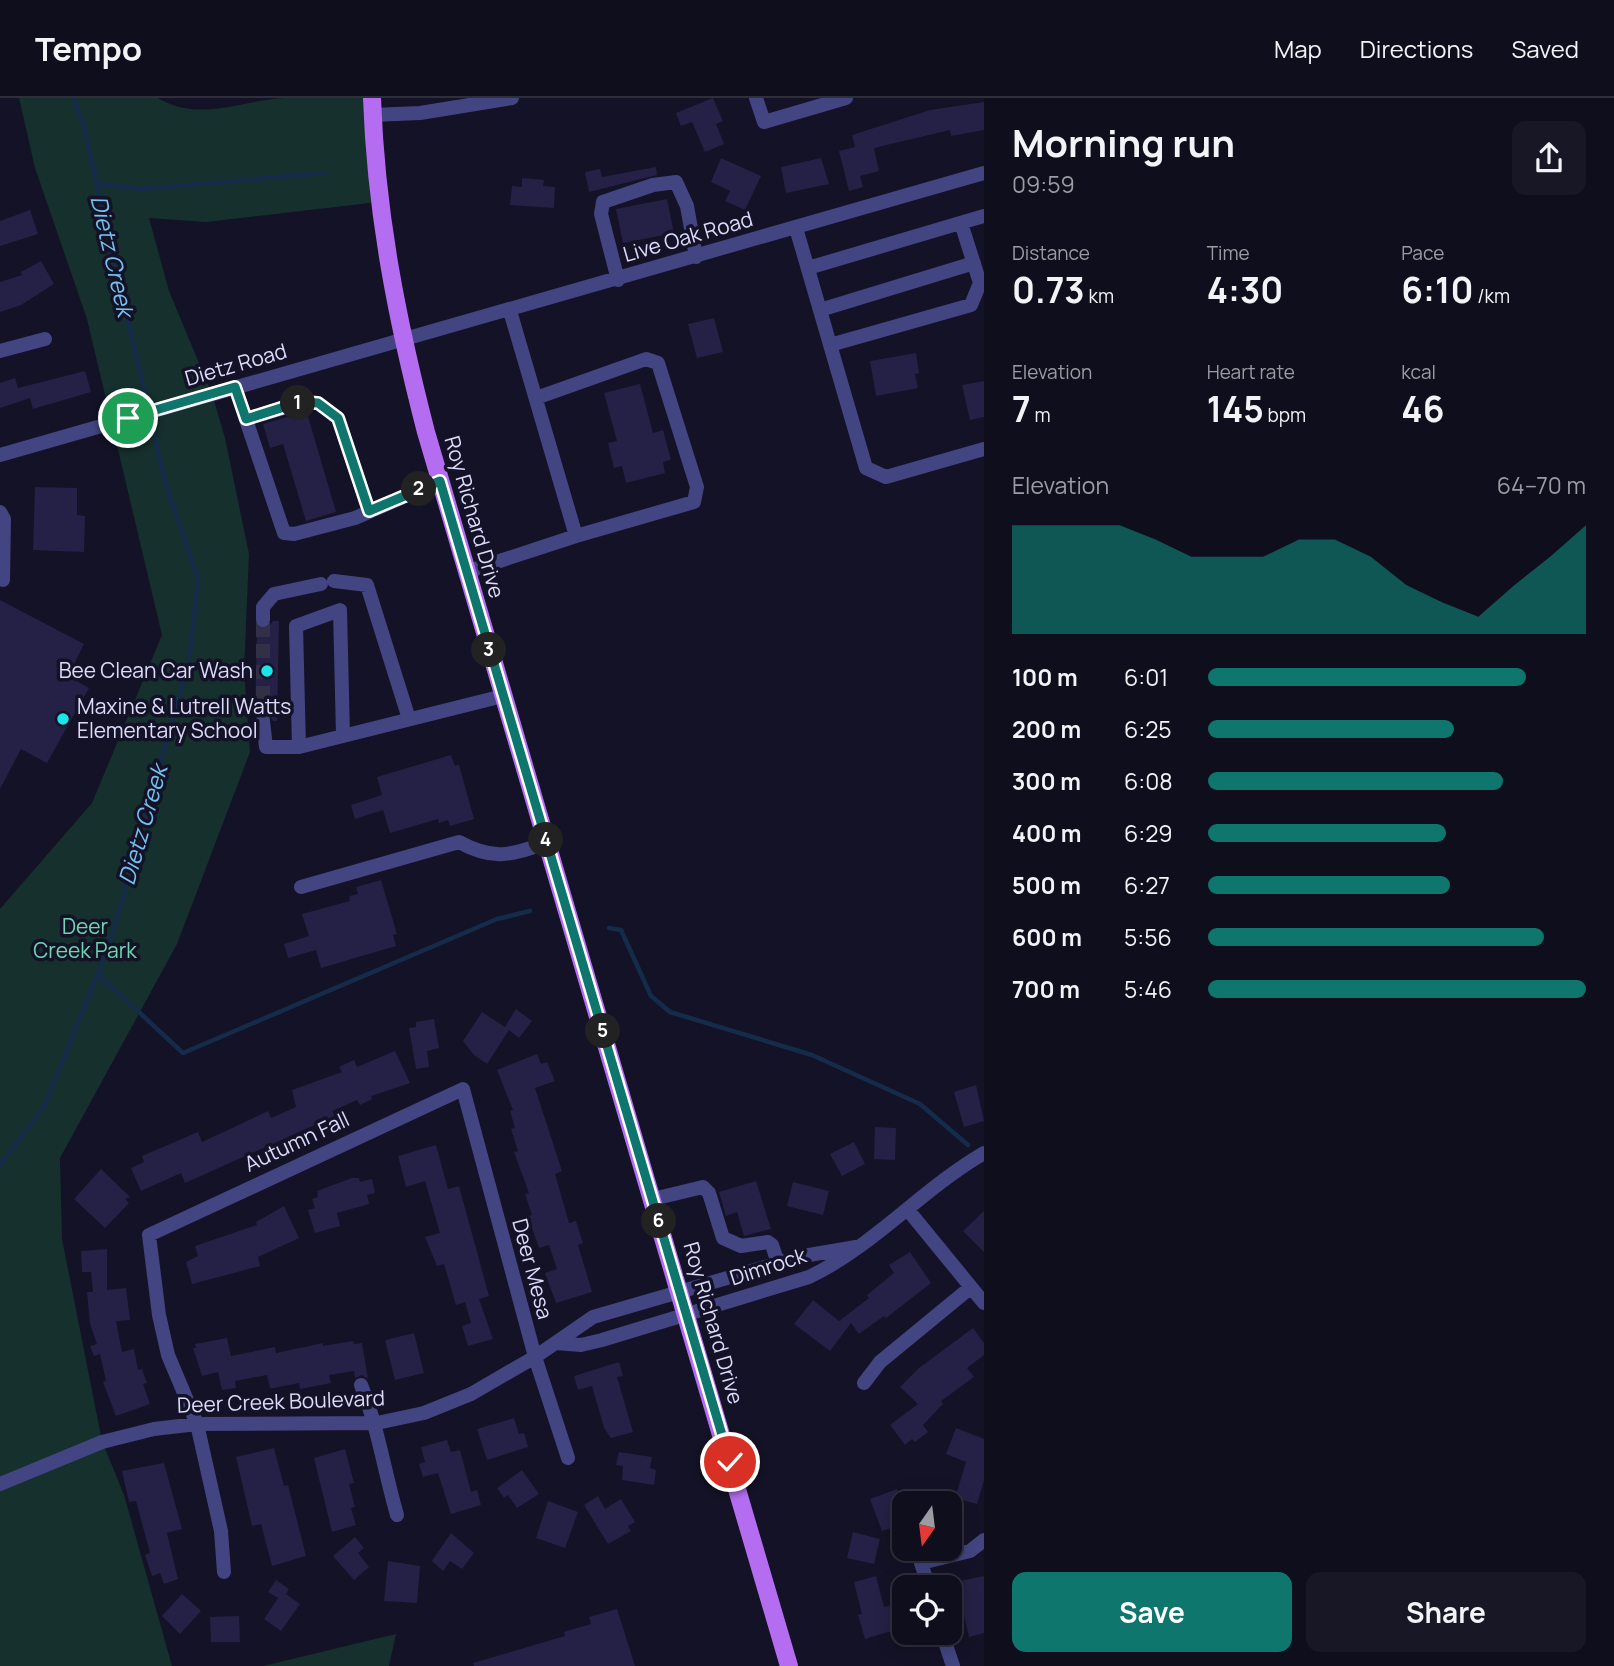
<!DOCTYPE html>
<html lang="en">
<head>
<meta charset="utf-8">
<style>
	body { margin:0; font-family:Manrope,sans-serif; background:#181725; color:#f1f3f6; height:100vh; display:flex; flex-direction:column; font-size:26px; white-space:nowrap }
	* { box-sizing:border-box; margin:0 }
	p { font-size:23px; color:#9b9ca3 }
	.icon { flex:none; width:38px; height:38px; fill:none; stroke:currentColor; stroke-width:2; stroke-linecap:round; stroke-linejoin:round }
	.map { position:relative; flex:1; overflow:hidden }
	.panel { display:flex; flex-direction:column; background:#0f0e1c; width:630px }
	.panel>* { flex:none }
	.needle { width:46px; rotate:194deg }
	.fabs { position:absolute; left:892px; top:1393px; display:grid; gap:14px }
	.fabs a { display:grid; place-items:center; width:70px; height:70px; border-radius:14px; background:#0f0e1c; box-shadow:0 4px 18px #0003,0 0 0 2px #2f2e3b; font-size:35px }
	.pin { position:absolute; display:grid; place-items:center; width:60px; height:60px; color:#fff; margin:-30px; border:4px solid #fff; border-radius:50%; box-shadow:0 2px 7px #0007 }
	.km { position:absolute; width:35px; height:35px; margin:-18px; border-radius:50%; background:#222; color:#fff; font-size:19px; line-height:35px; text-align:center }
	.round { display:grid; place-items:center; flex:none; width:74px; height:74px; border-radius:14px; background:#181725 }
	.overview { display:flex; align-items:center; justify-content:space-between; height:119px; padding:0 28px }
	h1 { font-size:38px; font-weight:700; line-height:52px }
	.figures { display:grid; grid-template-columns:repeat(3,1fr); gap:10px; height:119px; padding:7px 28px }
	.figures div { display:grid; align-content:center }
	.figures b { font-size:35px; font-weight:700 }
	.figures small { font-size:19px; font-weight:400 }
	.figures p { font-size:19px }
	.chart { height:196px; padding:14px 28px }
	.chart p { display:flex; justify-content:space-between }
	.chart svg { width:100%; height:126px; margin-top:7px; fill:#0f766e; opacity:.7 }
	.action { display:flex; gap:14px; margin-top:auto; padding:14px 28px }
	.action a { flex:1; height:80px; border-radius:14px; background:#0f766e; color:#fff; font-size:28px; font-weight:700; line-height:80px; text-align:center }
	.action a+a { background:#181725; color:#f1f3f6 }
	ul { padding:0 28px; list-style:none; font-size:23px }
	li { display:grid; grid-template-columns:112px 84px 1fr; align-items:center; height:52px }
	li i { height:18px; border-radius:9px; background:#0f766e }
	header { display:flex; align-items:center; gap:42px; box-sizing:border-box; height:98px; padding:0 35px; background:#0f0e1c; border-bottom:2px solid #2f2e3b }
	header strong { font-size:33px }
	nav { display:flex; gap:38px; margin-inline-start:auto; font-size:24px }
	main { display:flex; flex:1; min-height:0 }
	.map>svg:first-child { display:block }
	.green { fill:#16302d }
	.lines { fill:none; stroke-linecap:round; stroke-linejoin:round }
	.stream { stroke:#142c49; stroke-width:4.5 }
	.building { fill:#252045 }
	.minor-tunnel { stroke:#323046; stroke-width:14; stroke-dasharray:14 7; stroke-linecap:butt }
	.minor { stroke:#424581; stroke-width:14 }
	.major { stroke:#b46df0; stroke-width:18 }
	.route-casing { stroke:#fff; stroke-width:14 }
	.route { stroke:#0f766e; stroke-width:9 }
	.poi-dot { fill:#1be5e8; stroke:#141226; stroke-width:2.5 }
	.labels { text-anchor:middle; stroke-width:7; stroke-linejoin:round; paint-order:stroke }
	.street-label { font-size:21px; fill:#dcdbfb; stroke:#141226 }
	.poi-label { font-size:21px; fill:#dcdbfb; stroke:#141226; text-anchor:end }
	.park-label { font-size:21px; fill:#6ed5b2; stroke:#141226 }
	.water-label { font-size:23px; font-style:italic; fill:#74c2f1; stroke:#141226 }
</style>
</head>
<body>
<header>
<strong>Tempo</strong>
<nav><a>Map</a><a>Directions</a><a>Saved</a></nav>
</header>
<main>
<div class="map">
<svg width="984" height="1568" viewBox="0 0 984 1568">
	<rect width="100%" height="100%" fill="#141226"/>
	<!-- green -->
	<path class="green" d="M19,0H158C200,25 240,2 285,0C314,0 343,0 372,0L378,104L206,124L149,120L169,193L212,296L225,340L249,456L244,573L250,654L177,846L60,1060L62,1141L102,1343L124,1397L172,1568H0V811L92,705L162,537L87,221L35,70Z
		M396,1536L389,1568H263Z"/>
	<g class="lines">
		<!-- stream -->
		<path class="stream" d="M97,86L142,91L325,75
			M609,830L621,832L651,898L670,914L812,957L920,1006L968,1047
			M98,876L183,955L497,821L530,813
			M0,1067L44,1009L109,848L189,563L198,480L165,384L84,29L74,0"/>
	</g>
	<!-- building -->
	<path class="building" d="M713,0L723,23L716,26L724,46L705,54L692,24L681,28L676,15Z
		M984,4V32L951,38L950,32L874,50L879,73L860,78L863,89L849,93L839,53L855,49L852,37L930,12Z
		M721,60L761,78L745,112L725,103L730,93L711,84Z
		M821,60L829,86L786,95L781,69Z
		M656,69L657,77L589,94L585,74L600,71L602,79Z
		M522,80L544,82L543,88L555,89L554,110L510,107L512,88L522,89Z
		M667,101L674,135L623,145L616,111Z
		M30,112L38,136L0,148V123Z
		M41,163L54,186L21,207L0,214V184L22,177L21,174Z
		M714,220L723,254L697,260L688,226Z
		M916,255L919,275L915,276L918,290L876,298L870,263Z
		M85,273L91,294L33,311L30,300L0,310V285L15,280L18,290Z
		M984,283V319L970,322L962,287Z
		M640,286L653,335L663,332L671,362L663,364L665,375L626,385L622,368L614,370L608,345L617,343L604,295Z
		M301,315H307L336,414L306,423L283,346L270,350L263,326Z
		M35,389L77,390V417L85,418L84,454L33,452Z
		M0,502L84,546L68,578L89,590L47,665L21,651L0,691Z
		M273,523H279L277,623H273L266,614L255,619L257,529L267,531Z
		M451,657L455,668L459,667L474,721L450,728L448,722L439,725L438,721L390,735L383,712L355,721L351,707L382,697L377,679Z
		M381,782L397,836L393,837L396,848L321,870L316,852L288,860L284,846L309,838L302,816L350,803L349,798L358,796L356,789Z
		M516,911L532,923L519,940L509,932L487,966L474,957L463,943L482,914L505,929Z
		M434,921L439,950L427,953L429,969L416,971L409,930L416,929V924Z
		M395,953L410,985L371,998L372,1001L360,1007L357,1002L332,1013L335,1018L185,1085L181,1075L141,1093L131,1070L144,1064L142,1058L198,1034L202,1044L268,1013L271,1020L296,1009L292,992L342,974L339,969L354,962L357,969Z
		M537,956L541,966L547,964L555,983L535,990L562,1073L555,1076L569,1125L576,1123L583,1145L578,1147L592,1194L556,1205L545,1175L557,1171L549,1147L539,1150L528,1118L532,1117L525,1096L529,1095L514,1054L518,1053L511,1031L515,1030L510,1013L513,1012L497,972Z
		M976,987L984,1023L964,1029L954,994Z
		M875,1029L896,1030L895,1062L874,1061Z
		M854,1044L865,1066L842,1078L830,1056Z
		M436,1047L448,1091L459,1088L489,1198L479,1201L493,1241L468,1248L462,1228L471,1225L465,1204L456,1207L444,1166L437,1168L425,1139L440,1135L425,1083L406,1089L398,1058Z
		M101,1071L130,1099L125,1101L129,1105L105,1130L74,1101Z
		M352,1080H359L360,1084L372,1081L375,1095L367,1097L369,1106L337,1115L340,1128L315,1135L308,1112L315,1110L312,1101L318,1099L317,1093Z
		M756,1083L771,1131L744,1138L737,1114L726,1118L719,1094Z
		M793,1084L829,1093L823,1117L787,1108Z
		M284,1108L299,1140L258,1159L260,1168L192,1186L186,1164L198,1158L195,1148L257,1127L256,1124Z
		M984,1113V1154L963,1133Z
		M107,1151V1192L126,1190L130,1222L116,1223L122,1254L134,1251L138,1272L142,1271L147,1285L143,1286L150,1306L116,1318L103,1284L106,1283L100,1256L94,1258L90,1248L97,1246L90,1226L87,1194H93L91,1174H82L81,1153Z
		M910,1154L931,1185L886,1220L884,1218L859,1236L851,1225L830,1253L794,1226L813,1202L839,1223L869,1200L867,1197L894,1175L889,1167Z
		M973,1230L984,1245V1257L967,1270L974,1279L941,1303L943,1306L923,1327L928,1334L915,1344L912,1341L905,1347L890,1327L918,1306L900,1289L919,1270Z
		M414,1235L424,1275L395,1282L385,1242Z
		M227,1240L231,1258L275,1249L276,1255L323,1245V1248L353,1243L354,1246L362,1245L368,1281L362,1277L355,1280L354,1273L329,1277L331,1285L300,1291L299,1285L274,1290H270L267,1277L235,1283L236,1290L222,1292L218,1274L202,1278L193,1250H196L195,1246Z
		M619,1264L623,1278L617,1279L633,1334L611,1340L604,1330L592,1288L578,1292L574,1278Z
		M514,1320L519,1336L524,1335L528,1349L487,1362L477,1331Z
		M956,1330L984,1341V1382L977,1406L955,1400L966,1364L946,1356Z
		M447,1342L451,1354L460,1352L471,1394L477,1392L481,1407L451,1416L438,1375L423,1379L419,1366L425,1364L421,1349Z
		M274,1350L284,1388L288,1387L306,1458L272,1468L261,1426L252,1428L236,1359Z
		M345,1351L354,1385L349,1386L355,1409L351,1410L356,1427L332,1434L314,1360Z
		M619,1354L652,1359L650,1370L656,1372L654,1387L622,1382L623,1368L616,1367Z
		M164,1365L182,1431L167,1435L178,1481L164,1486L160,1475L152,1478L145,1457L150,1455L136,1403L129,1404L122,1373Z
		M522,1372L539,1396L517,1410L508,1397L504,1400L497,1390Z
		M897,1391L905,1412V1425L882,1433L870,1401Z
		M598,1398L605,1411L621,1401L635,1424L628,1428L631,1433L608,1446L584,1407Z
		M548,1403L578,1414L565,1450L536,1440Z
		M853,1434L880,1441L874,1466L847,1460Z
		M451,1435L474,1455L462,1471L450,1463L443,1473L432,1463Z
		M355,1439L364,1450L358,1455L369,1469L354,1482L333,1458Z
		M388,1463L420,1468L417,1505L384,1503Z
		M876,1478L884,1509L891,1507L898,1531L865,1541L858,1517L862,1516L854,1484Z
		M984,1478V1535L969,1539L956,1484Z
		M276,1482L289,1491L286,1496L300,1506L281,1533L264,1521L278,1500L268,1494Z
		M182,1496L201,1513L180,1536L162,1518Z
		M617,1511L635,1568H474L473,1565L565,1538L564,1534L591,1526L589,1519Z
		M239,1518L240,1544H211L210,1519Z"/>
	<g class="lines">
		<!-- minor-tunnel -->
		<path class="minor-tunnel" d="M263,623V522"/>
		<!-- minor -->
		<path class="minor" d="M756,0L764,24L846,0
			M372,17L420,15L512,0
			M796,130L866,370L886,379L984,351
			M808,170L984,118
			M618,182L601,116L603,104L653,87L676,84L687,108L696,159
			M820,212L974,165
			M830,247L971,207L980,185L961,125
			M0,253L45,241
			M235,289L284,435L294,436L355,420L440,383
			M536,300L646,261L658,265L697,389L694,404L576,438
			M246,321L300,305H318L338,320L369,413
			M0,357L984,75
			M0,414L4,421L3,482
			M466,474L576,438L510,213
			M334,483L367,487L409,621
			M263,522V509L274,496L321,486
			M263,623L266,649H299L503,598
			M299,649L296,528L340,512L343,638
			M301,789L459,744C494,763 510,757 546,745
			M653,1101L703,1089L709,1095L723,1140L741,1148L768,1144L772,1147L778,1165
			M908,1112L984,1205
			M556,1245L581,1247L602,1242L809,1179C874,1148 922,1091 984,1055
			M864,1285L880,1264L970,1190
			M361,1287C378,1329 384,1372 397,1417
			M0,1386L102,1344L154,1331L197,1326L377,1325L424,1315L471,1296L535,1259L593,1219L803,1158L856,1149
			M224,1474L221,1433L197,1326L168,1257L159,1217L149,1137L463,991L535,1259L568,1360
			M929,1489L921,1465L970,1453L984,1442
			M942,1535L953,1568"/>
		<!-- major -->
		<path class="major" d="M372,0C376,116 397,222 426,334L789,1568"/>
	</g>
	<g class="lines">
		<defs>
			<path id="route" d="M128,320L235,289L246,321L300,304L318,305L338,320L369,413L440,383L730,1364"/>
		</defs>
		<!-- route casing -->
		<use href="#route" class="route-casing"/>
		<!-- route -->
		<use href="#route" class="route"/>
	</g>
	<!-- markers -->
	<g class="poi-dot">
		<circle cx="267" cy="573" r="7"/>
		<circle cx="63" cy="621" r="7"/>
	</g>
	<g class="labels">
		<!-- street labels -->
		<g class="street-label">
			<text transform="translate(688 139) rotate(-16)" y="7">Live Oak Road</text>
			<text transform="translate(236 267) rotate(-16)" y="7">Dietz Road</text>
			<text transform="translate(474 419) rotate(74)" y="7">Roy Richard Drive</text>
			<text transform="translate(297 1044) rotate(-25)" y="7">Autumn Fall</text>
			<text transform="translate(768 1169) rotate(-18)" y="7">Dimrock</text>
			<text transform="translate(532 1171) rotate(75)" y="7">Deer Mesa</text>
			<text transform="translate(713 1225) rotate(74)" y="7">Roy Richard Drive</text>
			<text transform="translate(281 1304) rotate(-2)" y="7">Deer Creek Boulevard</text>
		</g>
		<!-- poi labels -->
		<g class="poi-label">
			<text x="253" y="580">Bee Clean Car Wash</text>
			<text x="77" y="616" text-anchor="start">Maxine &amp; Lutrell Watts<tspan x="77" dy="24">Elementary School</tspan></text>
		</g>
		<!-- park labels -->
		<g class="park-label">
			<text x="85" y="836">Deer<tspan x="85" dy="24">Creek Park</tspan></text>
		</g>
		<!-- water labels -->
		<g class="water-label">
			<text transform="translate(112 158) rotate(77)" y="8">Dietz Creek</text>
			<text transform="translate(143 727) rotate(-74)" y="8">Dietz Creek</text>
		</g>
	</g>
</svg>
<div class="fabs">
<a><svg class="needle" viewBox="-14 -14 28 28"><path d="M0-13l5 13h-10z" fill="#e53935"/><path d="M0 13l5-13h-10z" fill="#9b9ca3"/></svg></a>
<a><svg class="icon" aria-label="locate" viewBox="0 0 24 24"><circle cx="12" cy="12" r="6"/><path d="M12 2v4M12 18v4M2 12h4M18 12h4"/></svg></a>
</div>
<div class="pin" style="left:128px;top:320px;background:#1e9e55"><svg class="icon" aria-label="arrive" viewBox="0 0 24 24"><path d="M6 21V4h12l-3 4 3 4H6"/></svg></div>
<div class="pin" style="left:730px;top:1364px;background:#d93025"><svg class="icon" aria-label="check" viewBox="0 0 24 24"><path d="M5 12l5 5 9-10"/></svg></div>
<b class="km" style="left:298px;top:305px">1</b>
<b class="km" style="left:419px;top:391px">2</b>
<b class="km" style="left:489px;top:552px">3</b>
<b class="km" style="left:546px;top:742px">4</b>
<b class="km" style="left:603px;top:933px">5</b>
<b class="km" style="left:659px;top:1123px">6</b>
</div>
<section class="panel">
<div class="overview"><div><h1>Morning run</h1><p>09:59</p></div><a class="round"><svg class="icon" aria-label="share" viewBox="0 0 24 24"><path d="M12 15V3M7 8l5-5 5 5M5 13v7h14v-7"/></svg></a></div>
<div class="figures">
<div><p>Distance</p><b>0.73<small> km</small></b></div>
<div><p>Time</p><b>4:30</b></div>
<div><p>Pace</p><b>6:10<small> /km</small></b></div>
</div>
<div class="figures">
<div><p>Elevation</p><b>7<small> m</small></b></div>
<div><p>Heart rate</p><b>145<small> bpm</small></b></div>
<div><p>kcal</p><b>46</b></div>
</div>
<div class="chart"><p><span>Elevation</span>64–70 m</p>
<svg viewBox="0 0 160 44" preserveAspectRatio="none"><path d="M0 44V6L10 6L20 6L30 6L40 11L50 17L60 17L70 17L80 11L90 11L100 17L110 27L120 33L130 38L140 27L150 17L160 6V44z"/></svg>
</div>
<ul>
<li><b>100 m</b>6:01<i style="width:84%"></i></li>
<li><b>200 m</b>6:25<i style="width:65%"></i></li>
<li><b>300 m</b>6:08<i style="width:78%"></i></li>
<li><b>400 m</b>6:29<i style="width:63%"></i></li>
<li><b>500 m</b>6:27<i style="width:64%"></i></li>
<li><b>600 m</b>5:56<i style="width:89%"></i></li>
<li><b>700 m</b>5:46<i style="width:100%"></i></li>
</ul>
<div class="action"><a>Save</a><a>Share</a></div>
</section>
</main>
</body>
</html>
